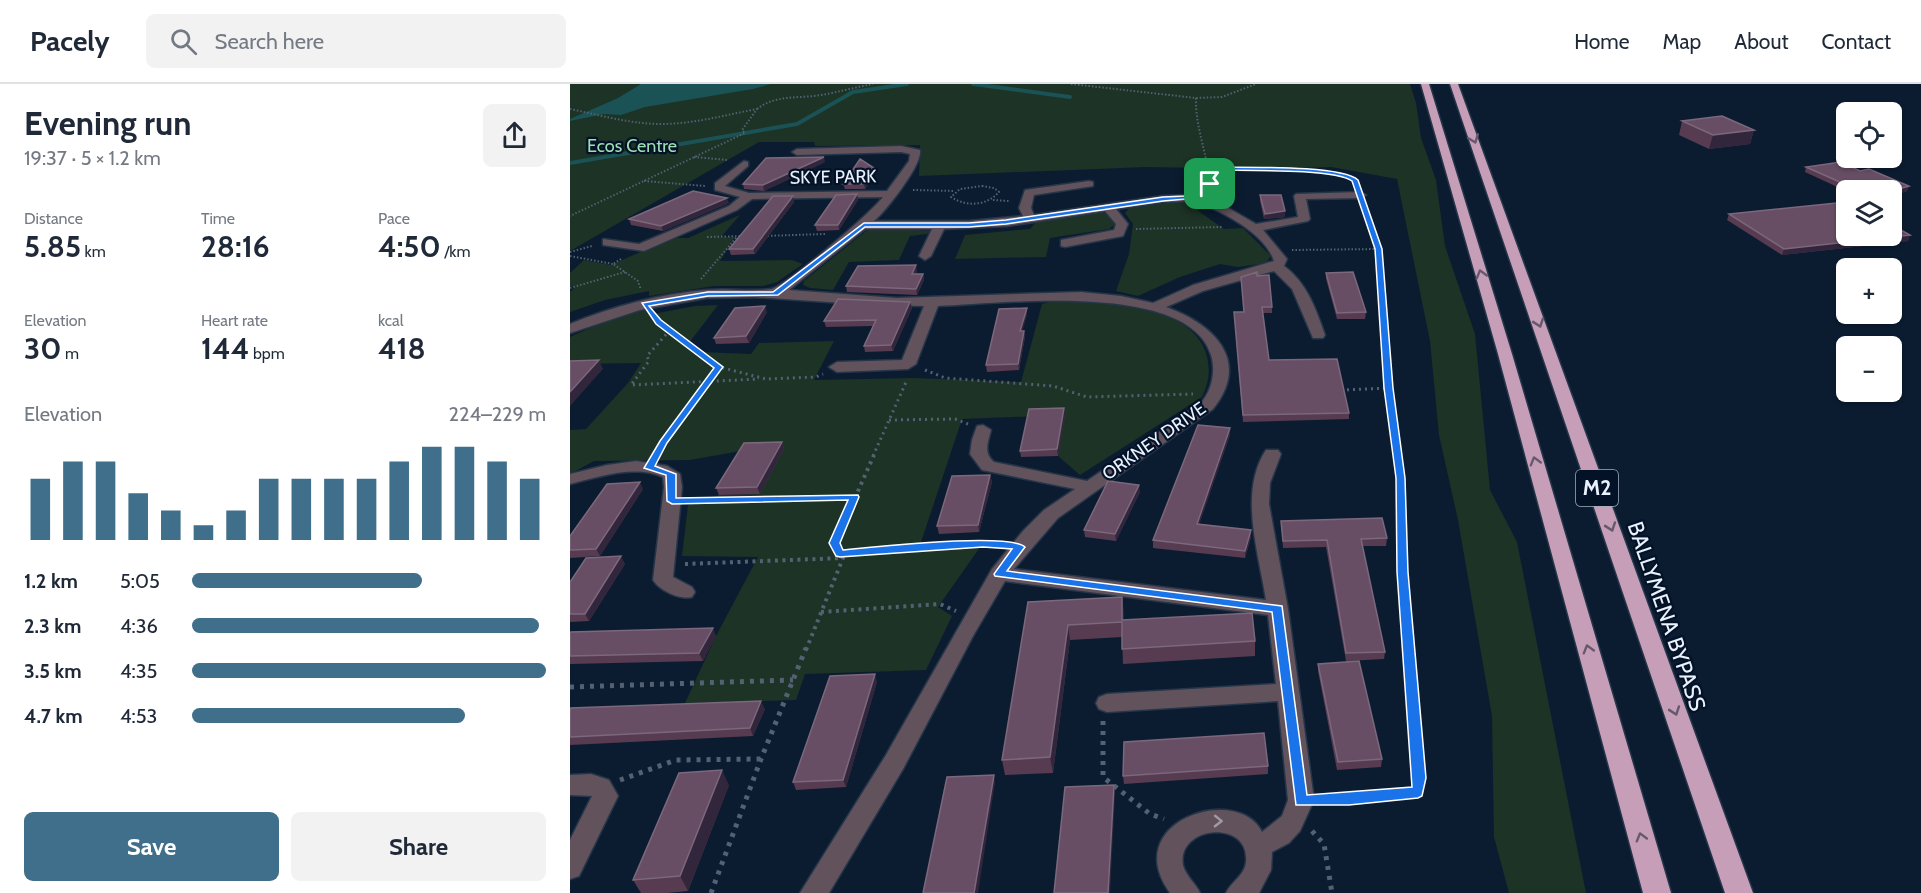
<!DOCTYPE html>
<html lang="en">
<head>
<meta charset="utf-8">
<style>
	body { margin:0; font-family:Cabin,sans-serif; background:#f2f2f3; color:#1f2937; height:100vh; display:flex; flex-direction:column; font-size:22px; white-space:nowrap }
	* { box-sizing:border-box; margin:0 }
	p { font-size:20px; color:#747a83 }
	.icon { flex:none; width:33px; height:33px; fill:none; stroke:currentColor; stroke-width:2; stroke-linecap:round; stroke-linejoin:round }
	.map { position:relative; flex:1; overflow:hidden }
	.side { display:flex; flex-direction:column; background:#fff; width:570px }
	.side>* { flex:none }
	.buttons { position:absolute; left:1266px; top:18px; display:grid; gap:12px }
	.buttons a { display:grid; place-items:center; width:66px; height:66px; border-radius:9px; background:#fff; box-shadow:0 2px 4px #0004; font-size:30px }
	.pin { position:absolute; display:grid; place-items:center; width:51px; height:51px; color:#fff; margin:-26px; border-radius:12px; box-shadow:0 3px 9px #0006 }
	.round { display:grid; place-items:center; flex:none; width:63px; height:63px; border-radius:9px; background:#f2f2f3 }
	.overview { display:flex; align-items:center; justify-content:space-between; height:102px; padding:0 24px }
	h1 { font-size:33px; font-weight:700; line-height:45px }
	.stats { display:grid; grid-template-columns:repeat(3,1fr); gap:9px; height:102px; padding:6px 24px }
	.stats div { display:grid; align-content:center }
	.stats b { font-size:30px; font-weight:700 }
	.stats small { font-size:16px; font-weight:400 }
	.stats p { font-size:16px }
	.chart { height:168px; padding:12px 24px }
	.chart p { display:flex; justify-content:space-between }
	.chart svg { width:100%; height:108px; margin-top:6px; stroke:#3f6f8a; stroke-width:6 }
	.button { display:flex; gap:12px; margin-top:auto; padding:12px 24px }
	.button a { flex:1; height:69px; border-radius:9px; background:#3f6f8a; color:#fff; font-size:24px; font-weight:700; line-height:69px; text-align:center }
	.button a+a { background:#f2f2f3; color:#1f2937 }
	ul { padding:0 24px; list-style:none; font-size:20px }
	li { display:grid; grid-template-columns:96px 72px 1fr; align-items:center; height:45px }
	li i { height:15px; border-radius:8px; background:#3f6f8a }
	header { display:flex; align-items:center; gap:36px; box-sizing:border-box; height:84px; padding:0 30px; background:#fff; border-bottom:2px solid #e0e1e3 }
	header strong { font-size:28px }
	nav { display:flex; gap:33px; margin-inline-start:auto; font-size:21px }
	.search { width:420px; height:54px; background:#f2f2f3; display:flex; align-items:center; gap:15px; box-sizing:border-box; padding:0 21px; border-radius:9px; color:#747a83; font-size:22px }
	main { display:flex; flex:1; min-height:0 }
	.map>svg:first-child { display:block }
	.green { fill:#1c3325 }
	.water { fill:#1a5255 }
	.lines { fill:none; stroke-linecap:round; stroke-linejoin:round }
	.stream { stroke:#1a5255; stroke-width:4 }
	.street-casing { stroke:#26364a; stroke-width:3 }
	.highway-casing { stroke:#26364a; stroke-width:3 }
	.path-far3 { stroke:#536173; stroke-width:2; stroke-dasharray:1.5 2; stroke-linecap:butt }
	.path-far2 { stroke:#536173; stroke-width:3; stroke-dasharray:2 4; stroke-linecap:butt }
	.path-far1 { stroke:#536173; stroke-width:4; stroke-dasharray:3 4.5; stroke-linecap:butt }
	.path { stroke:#536173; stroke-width:5; stroke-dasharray:4 6; stroke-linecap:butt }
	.street { fill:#62525c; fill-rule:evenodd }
	.highway { fill:#c69eb7; fill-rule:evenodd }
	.wall { fill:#573b51 }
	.shaded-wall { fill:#32263c }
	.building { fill:#674e64; stroke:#7b687c; stroke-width:1.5 }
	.oneway { stroke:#65586f }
	.oneway2 { stroke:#9f9aa5 }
	.route { fill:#1a73e8; stroke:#fff; stroke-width:1.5; fill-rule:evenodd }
	.labels { text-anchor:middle; stroke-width:4.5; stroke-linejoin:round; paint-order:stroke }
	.far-park-label { font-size:18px; fill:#9fdfb5; stroke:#041227 }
	.far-street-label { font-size:18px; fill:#e9f2fe; stroke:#041227 }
	.shield { fill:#041227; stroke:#a4afbe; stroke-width:1.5 }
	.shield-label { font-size:21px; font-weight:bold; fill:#e9f2fe }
	.street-label { font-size:22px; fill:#e9f2fe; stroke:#041227 }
</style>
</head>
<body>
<header>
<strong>Pacely</strong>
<div class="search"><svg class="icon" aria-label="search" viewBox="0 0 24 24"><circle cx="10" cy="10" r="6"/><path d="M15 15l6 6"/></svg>Search here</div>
<nav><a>Home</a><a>Map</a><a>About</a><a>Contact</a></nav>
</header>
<main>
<section class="side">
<div class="overview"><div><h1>Evening run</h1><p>19:37 · 5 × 1.2 km</p></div><a class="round"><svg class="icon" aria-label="share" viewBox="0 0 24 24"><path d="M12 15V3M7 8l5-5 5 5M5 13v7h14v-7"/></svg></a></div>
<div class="stats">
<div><p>Distance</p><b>5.85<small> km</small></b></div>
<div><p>Time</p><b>28:16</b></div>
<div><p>Pace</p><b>4:50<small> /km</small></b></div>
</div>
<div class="stats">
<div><p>Elevation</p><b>30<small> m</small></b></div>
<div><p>Heart rate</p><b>144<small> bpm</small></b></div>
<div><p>kcal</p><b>418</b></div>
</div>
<div class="chart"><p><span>Elevation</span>224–229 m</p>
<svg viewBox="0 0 160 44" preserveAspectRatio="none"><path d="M5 44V19M15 44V12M25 44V12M35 44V25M45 44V32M55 44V38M65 44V32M75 44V19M85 44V19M95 44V19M105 44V19M115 44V12M125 44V6M135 44V6M145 44V12M155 44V19"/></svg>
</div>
<ul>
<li><b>1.2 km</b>5:05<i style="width:65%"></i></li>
<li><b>2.3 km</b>4:36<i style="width:98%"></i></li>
<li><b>3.5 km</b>4:35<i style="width:100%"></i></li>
<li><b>4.7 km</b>4:53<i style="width:77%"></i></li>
</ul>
<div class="button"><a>Save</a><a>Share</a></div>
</section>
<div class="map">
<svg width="1351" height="809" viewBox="0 0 1351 809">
	<rect width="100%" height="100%" fill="#0b1c31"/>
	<!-- green -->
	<path class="green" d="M0,0H840L846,19L851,54L866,96L875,162L905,250L920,406L947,458L1016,809H939L924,753L922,632L888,436L869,351L860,257L827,95L761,83L689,85L576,83L349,92L350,61L245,62L244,58H189L0,167Z
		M612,117H628L638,121L627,126L654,145L673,144L701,172L696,179L668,183L650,180L610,193L568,212L546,207L559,170L563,140L555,129L559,124Z
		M530,128L537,129L546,140L539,145L480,154L476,173L385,175L395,151L460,145L467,137Z
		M170,131L151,153H165L150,177L222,176L233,180L207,198L193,202H144L79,212V207L35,216L0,228V208L5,203L0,202V189L14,176L41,181L102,154H118Z
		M308,144L360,147L357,150L340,152L329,176L279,178L263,206L240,204L233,201L234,197L296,147Z
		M488,216C530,217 621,220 636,269C641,286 639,298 632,313L510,391L488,372L494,331L392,335L349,464L413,459L368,523L382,532L356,586L235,590L226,616L115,619L146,552L188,473L112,472L118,421L149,411L189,410L176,366L120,376L24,377L0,390V346L16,345L58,299L71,279L0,280V253L45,233L78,225L83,230L125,222L148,221L119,259L130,268L181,270L189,259L264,257L244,296L344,294L451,298L472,220Z"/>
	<!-- water -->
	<path class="water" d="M71,0H201L183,5L75,23L51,31L34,30L0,37V35L48,14Z"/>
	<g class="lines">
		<!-- stream -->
		<path class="stream" d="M403,0L500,13
			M0,79L227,40L283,8L337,0"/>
		<defs>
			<path id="street" d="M331,62L350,66C353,80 316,127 304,137H399L453,132L449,124L455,106L519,97L523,98V102L464,111L461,124L464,131L593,112L623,111L648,118L686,140L728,133L724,112L726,110L790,108L796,111L790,114L736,115L740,135L738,137L693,146L717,175L714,182C737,199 746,225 755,251L753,254H743L722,205L704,187L633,207L596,223C643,240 682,276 643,325L488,434L444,485L696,516C689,470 668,408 696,366H708L711,370L700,399L699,420L718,525L744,716L730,747L719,759L702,768L701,786L689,809H656C661,798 675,791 676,778C680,734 606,742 613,781C615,791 626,800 630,809H600C548,737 668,699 692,748L712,732L718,716L708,617L537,628L529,625L526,619L529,613L537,610L706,600L698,531L435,497L403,552L333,685L259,809H230L316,671L422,485L453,447L474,426L505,405L412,386L400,370L402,356L407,342L413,341L421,346C418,358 413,369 424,378L517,397L631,319C642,306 646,287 641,271C618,196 429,220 368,222L346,280L338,285L267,288L259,283L267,278L332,276L354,222L303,221L184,213L136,214L70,226L0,249V240C43,222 90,210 137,206C158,204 180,208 201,205C215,203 302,128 313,113L182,115L167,126L74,167L33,161V155L69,160L159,122L170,113L145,106V99L174,77L178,78V82L155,102L179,109L317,107L339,77L340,70L331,68L227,71L222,68L227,65ZM623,117C649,125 695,149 704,177L623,201L583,219L551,212L511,208L327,214L219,206L295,145H362L349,172L355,176L361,172L374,145L437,142L535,127L546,140L544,146L491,156V162L495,163L553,152L558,140L546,125L593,118Z
				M66,377L97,382L110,390L112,403L103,493L122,503L125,508L122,513C110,516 90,507 83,496L94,403L93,393C65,380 28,393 0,400V390L37,381Z
				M21,690L39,696L48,712L9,792L0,795V756L22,712L0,711V691Z"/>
			<path id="highway" d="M851,0H859L942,270L1101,809H1073L928,270Z
				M880,0H888L1183,809H1155Z"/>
		</defs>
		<!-- street casing -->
		<use href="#street" class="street-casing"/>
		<!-- highway casing -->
		<use href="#highway" class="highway-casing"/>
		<!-- path-far3 -->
		<path class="path-far3" d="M501,0L626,14L652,13L686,0
			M626,14C625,45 639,73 640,104
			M0,25C30,31 60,40 91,40C124,40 155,31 187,25L172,46L175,49L0,132
			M187,25C206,10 229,15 251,11C269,8 286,3 303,0
			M124,73L158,76
			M639,85C684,86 744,79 785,96
			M74,97L135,102
			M412,102L424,104L429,108C417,122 396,123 381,113L390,105Z
			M343,106L385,107
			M423,116L439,117
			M794,123L808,165L812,219
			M566,145L652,143
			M194,152L255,150
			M137,153L174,152
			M722,166L808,165
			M0,168L22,162
			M0,172L43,180
			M51,175L43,180L68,197L71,206
			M131,195L167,153
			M0,204L55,188"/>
		<!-- path-far2 -->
		<path class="path-far2" d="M812,217L818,304L828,372
			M85,234L149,283L196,295L246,293L253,290
			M100,246L77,272L79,277L61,301L189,295
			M355,286L375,294L483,302L517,313L623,310
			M771,306L818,304
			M319,336L385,335L398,340
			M87,370L149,283
			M303,372L337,296"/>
		<!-- path-far1 -->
		<path class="path-far1" d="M828,371L831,394L832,488L838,566
			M120,417L284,413
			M270,469L413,459L428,460
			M115,480L273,474
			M251,528L370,520L386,527
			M236,566L273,474L265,459L304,371"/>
		<!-- path -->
		<path class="path" d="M0,603L223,596
			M533,637V693L580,730L594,735
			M50,696L106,676L191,675
			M753,716L848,708L849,694L838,564
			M742,747L754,760L762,809
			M141,809L191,675L236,564"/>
		<!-- street -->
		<use href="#street" class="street"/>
		<!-- highway -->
		<use href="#highway" class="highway"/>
	</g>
	<!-- wall -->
	<path class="wall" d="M1112,37L1184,46L1180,60L1139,65L1109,51Z
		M255,78L194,107L174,105L173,100Z
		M1236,83L1290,87L1339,102L1337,107L1322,112V106H1276V107L1235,88Z
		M305,89L295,105H275L273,100Z
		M287,110L288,116L269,146L247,147L245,141Z
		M690,111L715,127V133L694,135L690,117Z
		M223,112L224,118L185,170L161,171L159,165Z
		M159,119L93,147L61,141L59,135Z
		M1159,130L1340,151L1338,157L1212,171L1157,136Z
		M347,187L346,190H353L354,196L347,211L277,208L276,202Z
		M756,189L796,228L795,235H767L756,195Z
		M687,192L702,223V229H693L699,276L779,329V335L673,338L664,228H674Z
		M340,218L342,224L323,267L295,268L294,262L303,242L256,243L254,237Z
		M197,228L179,259L146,260L144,254Z
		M457,230L452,247H454L455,253L449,286L417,288L416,281Z
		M495,331L488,372L451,373L450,367Z
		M660,344V351L629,440L681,446V453L675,474L583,464V456Z
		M212,358L214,365L190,410L149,411L146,404Z
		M420,391L422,398L409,448L369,450L367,442Z
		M73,405L30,472L0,474V452Z
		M570,408L546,457L515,453L514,446Z
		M711,437L817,454L816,462H792L815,568L814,575L776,577L756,463L713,464Z
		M55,480L19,537L0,538V498Z
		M552,513L554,536L685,557V572L553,580L552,553L500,556L483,689L435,691L432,676L458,518Z
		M0,548L146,552L133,577L0,580Z
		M748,580L812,675L811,683L767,686L748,587Z
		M307,598L276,703L226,706L223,698Z
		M0,624L195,625L183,652L0,661Z
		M698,682V690L554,700L553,692Z
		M159,701L118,807L97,809H71L63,796Z"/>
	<!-- shaded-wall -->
	<path class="shaded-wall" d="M1184,46L1180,60L1139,65L1143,51Z
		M254,73L255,78L194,107L193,101Z
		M304,84L305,89L295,105L294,100Z
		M1339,102L1337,107L1322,112V107Z
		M287,110L288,116L269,146L268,141Z
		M223,112L224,118L185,170L183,165Z
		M157,114L159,119L93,147L91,142Z
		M715,127V133L694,135L695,130Z
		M1340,151L1338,157L1212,171L1214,165Z
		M346,181L347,187L343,196L342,190Z
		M353,190L354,196L347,211L346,205Z
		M340,218L342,224L323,267L321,261Z
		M195,222L197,228L179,259L176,252Z
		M457,224V230L451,253L450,247Z
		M454,247L455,253L449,286L448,280Z
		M29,276L33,285L0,322V308Z
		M494,324L495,331L488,372L487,365Z
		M660,344V351L627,447V440Z
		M212,358L214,365L190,410L187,403Z
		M420,391L422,398L409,448L408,441Z
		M70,398L73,405L30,472L26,465Z
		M569,401L570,408L546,457L545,450Z
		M681,446V453L675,474V467Z
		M51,472L55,480L19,537L15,530Z
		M552,513L554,528V551L552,536Z
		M498,541L500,556L483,689L480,673Z
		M143,544L146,552L133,577L129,569Z
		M305,590L307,598L276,703L273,696Z
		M191,617L195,625L183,652L180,644Z
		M152,686L159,701L118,807L110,792Z
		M424,691L425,699L408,809H404Z
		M544,701L545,711L540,809H538Z"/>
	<!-- building -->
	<path class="building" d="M1152,32L1184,46L1143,51L1112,37Z
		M254,73L193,101L173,100L196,74Z
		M290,75L304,84L294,100H273Z
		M1271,78L1290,87L1299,85L1339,102L1322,107L1288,106L1236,83Z
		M123,107L157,114L91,142L59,135Z
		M287,110L268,141H245L266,111Z
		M690,111H711L715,127L695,130Z
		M203,112H223L183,165H159Z
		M1276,118V152H1322V141L1340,151L1214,165L1159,130Z
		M346,181L342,190H353L346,205L276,202L288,182Z
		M687,188V192L699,191L702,223H692L699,276L767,275L779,329L673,331L664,228H674L671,193Z
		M783,188L796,228L767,229L756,189Z
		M268,215L340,218L321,261L294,262L306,236L254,237Z
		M195,222L176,252L144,254L165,224Z
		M457,224L450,247H454L448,280L416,281L429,225Z
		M29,276L0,308V277Z
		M494,324L487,365L450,367L459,325Z
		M628,341L660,344L627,440L681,446L675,467L583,456Z
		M212,358L187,403L146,404L174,359Z
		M420,391L408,441L367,442L382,392Z
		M538,397L569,401L545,450L514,446Z
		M70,398L26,465L0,466V452L37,400Z
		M812,434L817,454L791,455L815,568L776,569L757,456L713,457L711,437Z
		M51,472L15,530H0V498L16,474Z
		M552,513V536L682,529L685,557L552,565V538L498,541L480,673L432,676L458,518Z
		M143,544L129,569L0,572V548Z
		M789,577L812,675L768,678L748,580Z
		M305,590L273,696L223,698L260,592Z
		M191,617L180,644L0,653V624Z
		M694,649L698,682L553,692L554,658Z
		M152,686L110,792L63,796L109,689Z
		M424,691L404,809H353L377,693Z
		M544,701L538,809H484L495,703Z"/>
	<!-- one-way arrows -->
	<defs><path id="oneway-chevron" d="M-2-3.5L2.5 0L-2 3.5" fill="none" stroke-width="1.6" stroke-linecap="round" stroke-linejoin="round" transform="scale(1.5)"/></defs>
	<g class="oneway">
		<use href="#oneway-chevron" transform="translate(904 55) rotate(69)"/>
		<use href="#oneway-chevron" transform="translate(911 190) rotate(-106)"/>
		<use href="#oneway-chevron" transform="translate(969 239) rotate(71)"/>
		<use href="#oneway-chevron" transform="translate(965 377) rotate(-106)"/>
		<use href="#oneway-chevron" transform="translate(1041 443) rotate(71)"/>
		<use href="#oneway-chevron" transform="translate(1018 565) rotate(-106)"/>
		<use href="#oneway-chevron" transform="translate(1105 627) rotate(71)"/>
		<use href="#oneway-chevron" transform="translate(1071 753) rotate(-106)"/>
	</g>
	<use class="oneway2" href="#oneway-chevron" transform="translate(648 737) rotate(1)"/>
	<!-- route -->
	<path class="route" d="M639,83C668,84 770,80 788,96L812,165L823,304L835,394L838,488L856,694L852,712L848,714L779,721H726L702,528L425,492L424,490L442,465L413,463L270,473L266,472L259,459L278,416L102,420L97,417L96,391L74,384L90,357L144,284L86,240L72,219L138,208H203L294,139H399L436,136L593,113L616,112L633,114L636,111V85ZM642,86C669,87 764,84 782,97L805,165L814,304L826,394L827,488L842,703L737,711L712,522L437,487L455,463C438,448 303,463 273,466L270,459L289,413L288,411L106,414V390L85,382L97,359L153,283L91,236L79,222L138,212L208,211L295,143H399L436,140L593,117L616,115L635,118L642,111Z"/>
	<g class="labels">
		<!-- far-park labels -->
		<g class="far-park-label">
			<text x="62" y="68">Ecos Centre</text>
		</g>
		<!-- far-street labels -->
		<g class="far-street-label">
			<text transform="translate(263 93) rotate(-1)" y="6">SKYE PARK</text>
			<text transform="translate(584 357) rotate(-35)" y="6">ORKNEY DRIVE</text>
		</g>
		<!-- shield labels -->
		<rect class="shield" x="1006" y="386" width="42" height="36" rx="4.5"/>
		<g class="shield-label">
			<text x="1027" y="411">M2</text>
		</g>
		<!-- street labels -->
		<g class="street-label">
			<text transform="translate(1097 532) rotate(71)" y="8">BALLYMENA BYPASS</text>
		</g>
	</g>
</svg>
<div class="buttons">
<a><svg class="icon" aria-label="locate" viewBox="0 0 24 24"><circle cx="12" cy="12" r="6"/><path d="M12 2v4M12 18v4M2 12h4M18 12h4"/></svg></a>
<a><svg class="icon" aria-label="layers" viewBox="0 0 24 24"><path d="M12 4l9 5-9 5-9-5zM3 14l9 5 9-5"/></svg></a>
<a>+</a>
<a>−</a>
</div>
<div class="pin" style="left:640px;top:100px;background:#1e9e55"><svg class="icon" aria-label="arrive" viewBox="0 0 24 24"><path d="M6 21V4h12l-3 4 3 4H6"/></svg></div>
</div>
</main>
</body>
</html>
